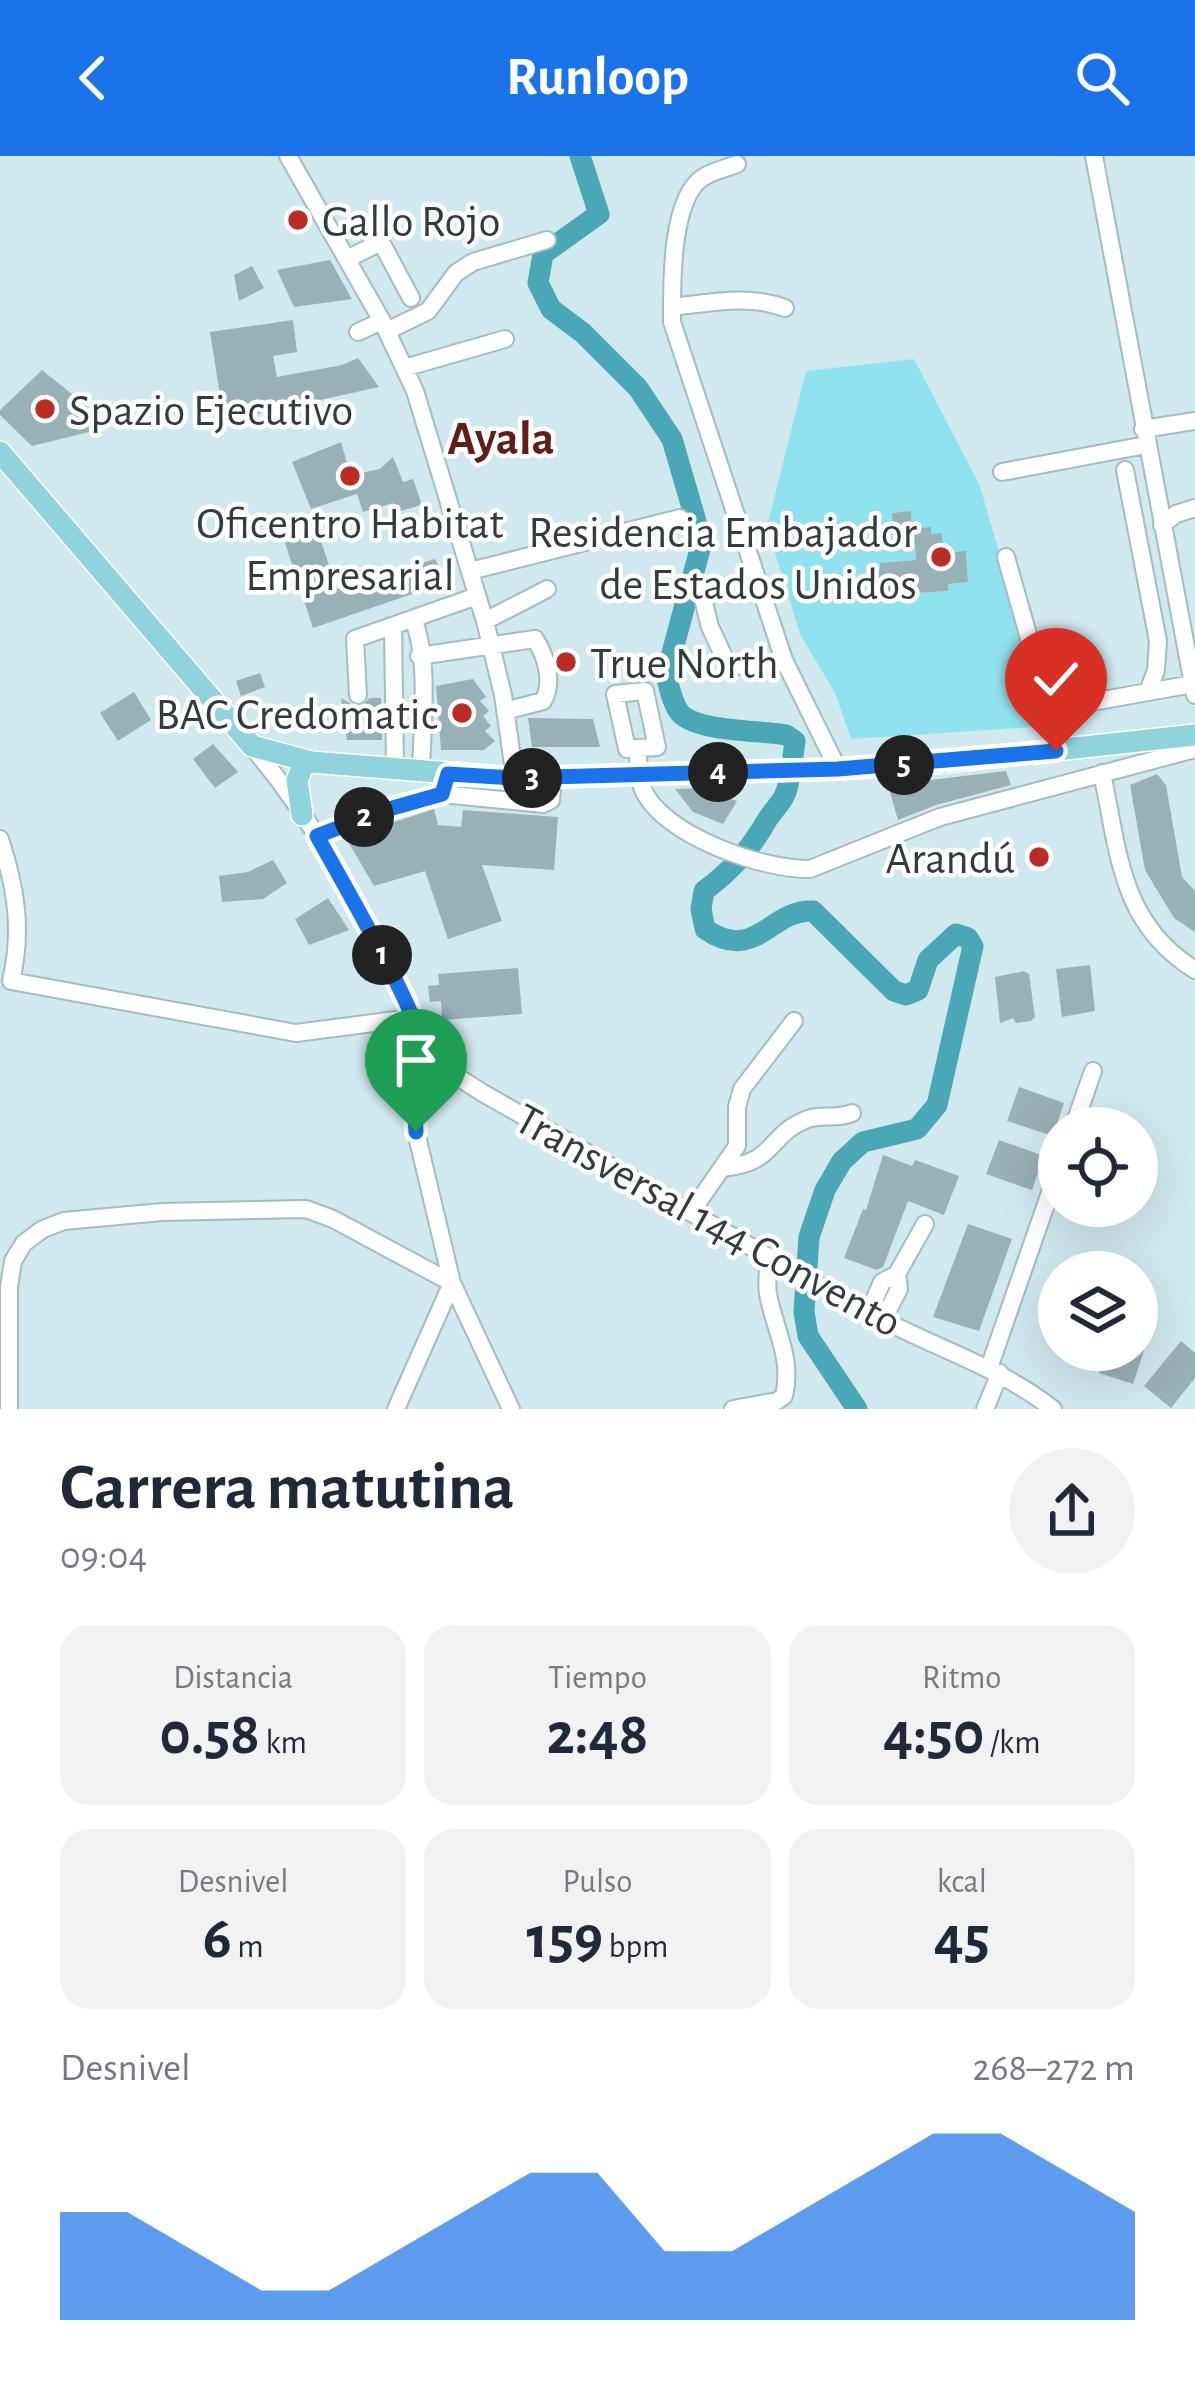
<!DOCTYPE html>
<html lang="es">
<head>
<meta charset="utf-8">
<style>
	body { margin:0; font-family:"Alegreya Sans",sans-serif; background:#f2f2f3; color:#1f2937; height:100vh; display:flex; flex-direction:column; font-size:45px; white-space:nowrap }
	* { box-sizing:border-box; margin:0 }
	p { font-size:39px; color:#747a83 }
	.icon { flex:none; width:66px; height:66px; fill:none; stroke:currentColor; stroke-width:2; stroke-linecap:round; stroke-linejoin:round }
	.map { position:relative; height:1253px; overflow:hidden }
	.details { display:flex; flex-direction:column; background:#fff; flex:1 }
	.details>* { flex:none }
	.controls { position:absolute; left:1038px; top:951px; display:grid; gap:24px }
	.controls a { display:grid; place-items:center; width:120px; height:120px; border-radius:50%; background:#fff; box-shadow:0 12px 48px #0002; font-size:60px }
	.pin { position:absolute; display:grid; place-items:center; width:102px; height:102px; color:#fff; margin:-123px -51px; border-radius:50% 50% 50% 0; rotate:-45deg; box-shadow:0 0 12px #0007 }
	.pin .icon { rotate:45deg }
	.km { position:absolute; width:60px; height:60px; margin:-30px; border-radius:50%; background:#222; color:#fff; font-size:33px; line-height:60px; text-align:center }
	.round { display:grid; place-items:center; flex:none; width:126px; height:126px; border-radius:63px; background:#f2f2f3 }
	.head { display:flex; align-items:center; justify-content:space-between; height:204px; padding:0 60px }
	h1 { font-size:66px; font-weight:700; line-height:90px }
	.figures { display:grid; grid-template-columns:repeat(3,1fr); gap:18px; height:204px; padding:12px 60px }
	.figures div { display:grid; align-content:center; border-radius:30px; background:#f2f2f3; text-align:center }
	.figures b { font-size:60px; font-weight:700 }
	.figures small { font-size:33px; font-weight:400 }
	.figures p { font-size:33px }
	.chart { height:336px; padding:24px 60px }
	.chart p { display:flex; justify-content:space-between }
	.chart svg { width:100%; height:216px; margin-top:12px; fill:#1a73e8; opacity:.7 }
	header { display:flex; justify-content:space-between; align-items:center; height:156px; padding:0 60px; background:#1a73e8; color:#fff; font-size:54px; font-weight:700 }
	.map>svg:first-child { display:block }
	.green { fill:#91e2ef; fill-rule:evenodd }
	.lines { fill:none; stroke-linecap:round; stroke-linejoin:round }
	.river { stroke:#4aa7b5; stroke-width:21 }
	.building { fill:#98b1b5 }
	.minor-casing { stroke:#a3bcc0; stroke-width:20 }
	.major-casing { stroke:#fff; stroke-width:24 }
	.minor { stroke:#fff; stroke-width:16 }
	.major { stroke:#90d3dc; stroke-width:21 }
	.route-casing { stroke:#fff; stroke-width:24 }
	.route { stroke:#1a73e8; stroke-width:15 }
	.poi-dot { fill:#bb2d24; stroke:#fff; stroke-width:4.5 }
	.labels { text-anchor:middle; stroke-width:9; stroke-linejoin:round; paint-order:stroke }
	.poi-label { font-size:45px; fill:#323c3e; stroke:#fff; text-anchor:start }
	.street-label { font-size:45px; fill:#323c3e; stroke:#fff }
	.neighbourhood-label { font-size:48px; font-weight:bold; fill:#611d17; stroke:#fff }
</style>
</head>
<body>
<header><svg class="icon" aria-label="back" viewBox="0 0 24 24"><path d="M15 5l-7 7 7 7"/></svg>Runloop<svg class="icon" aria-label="search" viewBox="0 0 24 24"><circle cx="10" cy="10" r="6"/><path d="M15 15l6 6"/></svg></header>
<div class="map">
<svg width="1195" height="1253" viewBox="0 0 1195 1253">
	<rect width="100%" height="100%" fill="#cfe9ee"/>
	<!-- green -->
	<path class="green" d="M914,203L980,330L1049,570L851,583L835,537L800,478L767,371L806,215ZM910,355L912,372L930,371L931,378L941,377L943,397L966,396L968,426L948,428L947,435L916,437L915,431L894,433L878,442L875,415L880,413L881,407L916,404L914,378L894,379L893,357Z"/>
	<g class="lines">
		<!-- river -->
		<path class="river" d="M580,0L599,58L543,98L538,127L551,153L583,177L638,232L672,283L702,386L666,519C669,530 672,547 680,557C697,576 760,574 786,579L795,585L793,600
			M789,623C787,643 777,649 767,664C750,694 732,714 704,735L701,753L705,773C756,808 770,753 813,755L894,835L906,839L918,834L928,804L956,778L968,782L973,790L937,949L917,973L863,986L842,1005L825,1034L809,1081L804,1156L808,1180L857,1253"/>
	</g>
	<!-- building -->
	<path class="building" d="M330,104L352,143L294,151L277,114Z
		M252,110L264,132L239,145L234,119Z
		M293,164L297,196L273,200L277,221L342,209L358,202L379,231L224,265L210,176Z
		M42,214L88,251L89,276L32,290L0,259V254Z
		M341,286L347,307L360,317L380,313L393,301L403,326L413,323L422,349L396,356L393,347L363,356L357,338L311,353L292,306Z
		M911,355L912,378L894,380L892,357Z
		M931,371V378L942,377L943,397L966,395L968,426L948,428V435L915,437V431L894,433L877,443L875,414L880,413V407L916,404L914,372Z
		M318,376L337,433L435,403L447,426L313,472L285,387Z
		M260,517L265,531L241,540L236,525Z
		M473,523L486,541L480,545L489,555L483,560L491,570L485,575L495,585L484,594H441L436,530Z
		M134,536L151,564L118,585L100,557Z
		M341,542L358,552L370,542H381L382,584H347Z
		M528,562L593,563L600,591H532Z
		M213,588L238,616L215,632L193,603Z
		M1006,615L1011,629L936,649L898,664L888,629Z
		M1157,618L1166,629L1182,721L1195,735V776L1174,762L1145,714L1130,629Z
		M738,631L731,643L737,645L723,668L693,656L675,633Z
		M434,653L438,669L461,671L463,654L558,661L554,714L482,709L502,765L448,783L425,715L374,730L346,682Z
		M273,704L287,727L263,743L222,746L219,720L248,716Z
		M328,742L349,774L309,789L295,763Z
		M1090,809L1095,855L1062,861L1056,813Z
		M518,812L522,858L442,864L441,845L430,846L428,830L439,829L438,818Z
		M1024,815L1029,818L1035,861L1031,865L1016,867L1013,862L1000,867L995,821Z
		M1019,931L1064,947L1053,980L1007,965Z
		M999,984L1044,1000L1032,1034L986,1018Z
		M883,999L912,1010L915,1004L959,1020L944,1059L908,1045L883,1111L877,1114L844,1102L863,1053L866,1054Z
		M968,1068L1012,1083L979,1175L933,1161Z
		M1137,1171L1150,1176L1133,1228L1099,1217L1107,1194H1137Z
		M1181,1185L1195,1197V1222L1171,1252L1144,1230Z"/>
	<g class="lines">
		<defs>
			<path id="minor" d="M288,0L382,165L415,235L485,465L503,539L515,622
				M1094,0L1195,539
				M737,8C727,12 712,15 702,22C670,45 672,130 672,166L784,504L838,613
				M347,103L381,86L411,142
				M672,151C711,147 748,138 785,152
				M387,175L428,155L456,117L473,106L547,84
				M358,176L382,165
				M404,212L505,183
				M1143,273L1195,265
				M1002,316L1146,289
				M1162,369L1176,358L1195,352
				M1006,401L1048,549L1058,552L1148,536L1156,514L1158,485L1125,314
				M470,415L680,362
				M700,431L710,471L726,505L741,510L784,504
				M413,463C430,503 422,572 421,615
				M485,465L547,433
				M393,470L395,612
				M419,500L535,483C546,500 554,527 543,545L505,555
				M1148,536L1193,528
				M358,539L355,483L477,440
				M252,591C310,658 354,741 394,821C404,843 410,869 423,890C436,910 462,923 481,936C612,1010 741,1088 874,1159C934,1192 998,1210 1053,1253
				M637,592L627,593L615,538L645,535L657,591L637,592C639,604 638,619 642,631C660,679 763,714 810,713L940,661L1195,593
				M1102,617C1119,697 1120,767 1195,814
				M442,638L543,648L551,644L553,621
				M317,680L382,654L442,638L448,618
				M0,683C16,732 23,774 11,825L296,877L411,862
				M1073,972L1093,915
				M723,1012C776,1007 767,980 805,964C820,957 836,964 852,957
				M692,1055L737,990V951L742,933L794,865
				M897,1118L925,1068
				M869,1156L882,1126L897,1118L899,1133L883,1164
				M989,1212L1059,1011
				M9,1253V1131L13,1105L24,1087L43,1073L64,1065L162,1056L306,1053L333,1063L452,1127L511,1253
				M396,1253L452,1127L416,976V916L422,889
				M733,1253L777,1245L784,1240C793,1202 775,1175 768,1138C766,1125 769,1113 768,1100
				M985,1253L1000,1217"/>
			<path id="major" d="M0,296L252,590L311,606L515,622L838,613L946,606L1195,579
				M302,659L297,624L303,610L311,606"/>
		</defs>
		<!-- minor casing -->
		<use href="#minor" class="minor-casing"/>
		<!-- major casing -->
		<use href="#major" class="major-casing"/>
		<!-- minor -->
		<use href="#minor" class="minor"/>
		<!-- major -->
		<use href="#major" class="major"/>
	</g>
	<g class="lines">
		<defs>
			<path id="route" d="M416,976C414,943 418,922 421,891C424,865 335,713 317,680L382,655L442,638L448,618L515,622L838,613L1056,595"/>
		</defs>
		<!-- route casing -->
		<use href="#route" class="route-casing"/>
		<!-- route -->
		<use href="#route" class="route"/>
	</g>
	<!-- markers -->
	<g class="poi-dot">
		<circle cx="298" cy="64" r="12"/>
		<circle cx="45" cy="253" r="12"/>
		<circle cx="350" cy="320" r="12"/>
		<circle cx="941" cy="401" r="12"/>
		<circle cx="566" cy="506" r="12"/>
		<circle cx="462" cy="557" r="12"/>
		<circle cx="1039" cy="701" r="12"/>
	</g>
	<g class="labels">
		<!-- poi labels -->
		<g class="poi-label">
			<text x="322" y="80">Gallo Rojo</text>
			<text x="69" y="269">Spazio Ejecutivo</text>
			<text x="350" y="382" text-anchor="middle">Oficentro Habitat<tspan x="350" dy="52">Empresarial</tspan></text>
			<text x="917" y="391" text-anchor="end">Residencia Embajador<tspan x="917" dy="52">de Estados Unidos</tspan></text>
			<text x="590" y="522">True North</text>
			<text x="438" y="573" text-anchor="end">BAC Credomatic</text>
			<text x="1015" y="717" text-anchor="end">Arandú</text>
		</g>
		<!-- street labels -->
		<g class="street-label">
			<text transform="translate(709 1063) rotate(29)" y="16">Transversal 144 Convento</text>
		</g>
		<!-- neighbourhood labels -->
		<g class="neighbourhood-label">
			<text x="501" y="298">Ayala</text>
		</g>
	</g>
</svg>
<div class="controls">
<a><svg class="icon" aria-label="locate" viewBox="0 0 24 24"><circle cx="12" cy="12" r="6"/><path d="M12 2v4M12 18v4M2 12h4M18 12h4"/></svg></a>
<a><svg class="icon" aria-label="layers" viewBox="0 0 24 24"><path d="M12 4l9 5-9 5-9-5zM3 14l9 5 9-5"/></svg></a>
</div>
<div class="pin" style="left:416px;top:976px;background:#1e9e55"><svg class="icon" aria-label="arrive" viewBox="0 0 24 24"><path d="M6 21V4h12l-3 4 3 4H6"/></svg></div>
<div class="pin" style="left:1056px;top:595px;background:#d93025"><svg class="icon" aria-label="check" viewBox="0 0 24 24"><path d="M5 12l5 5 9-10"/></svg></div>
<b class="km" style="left:382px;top:799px">1</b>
<b class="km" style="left:364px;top:661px">2</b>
<b class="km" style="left:532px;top:622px">3</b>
<b class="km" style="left:718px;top:616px">4</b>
<b class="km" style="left:904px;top:609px">5</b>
</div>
<section class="details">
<div class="head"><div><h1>Carrera matutina</h1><p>09:04</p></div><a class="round"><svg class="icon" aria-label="share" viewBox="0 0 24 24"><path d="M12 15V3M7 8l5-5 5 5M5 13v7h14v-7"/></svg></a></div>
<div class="figures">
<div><p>Distancia</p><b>0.58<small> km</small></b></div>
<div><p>Tiempo</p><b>2:48</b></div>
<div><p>Ritmo</p><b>4:50<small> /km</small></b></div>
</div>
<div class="figures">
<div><p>Desnivel</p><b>6<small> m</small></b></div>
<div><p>Pulso</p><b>159<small> bpm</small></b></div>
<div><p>kcal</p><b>45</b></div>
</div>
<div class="chart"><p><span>Desnivel</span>268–272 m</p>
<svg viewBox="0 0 160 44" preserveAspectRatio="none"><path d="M0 44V22L10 22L20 30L30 38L40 38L50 30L60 22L70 14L80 14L90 30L100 30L110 22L120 14L130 6L140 6L150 14L160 22V44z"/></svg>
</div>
</section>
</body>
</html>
